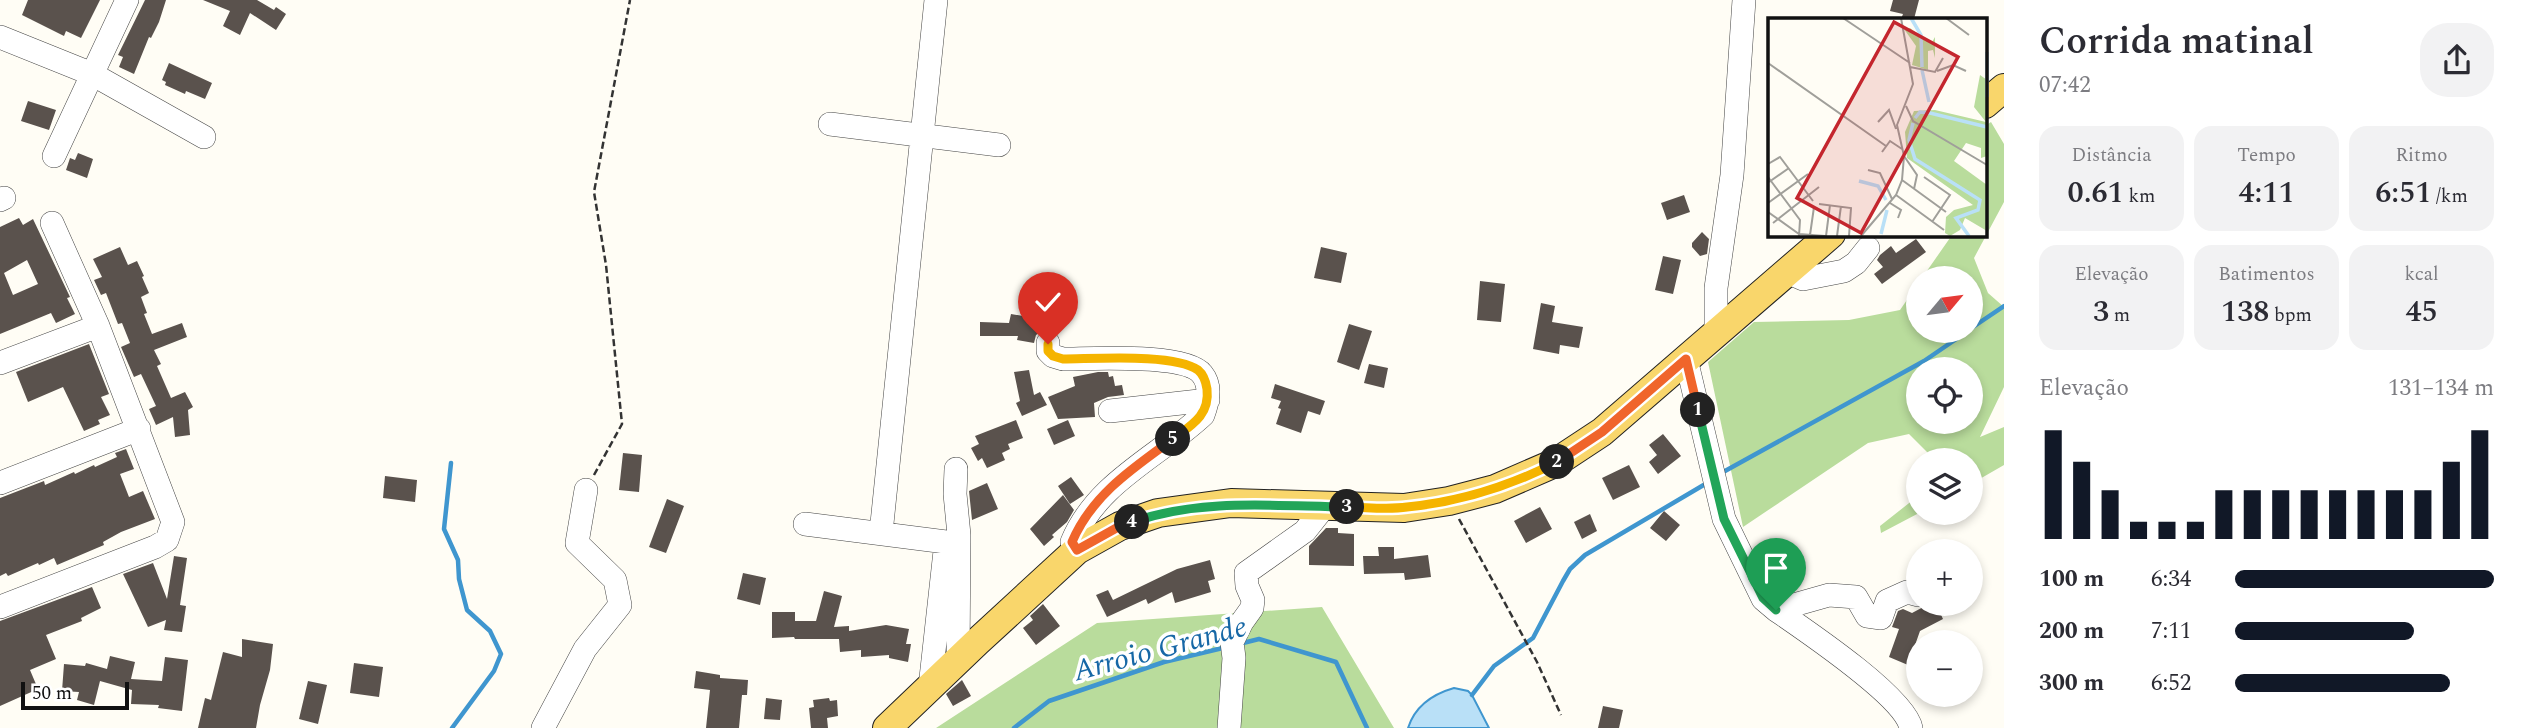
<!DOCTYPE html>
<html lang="pt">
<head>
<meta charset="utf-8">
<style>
	body { margin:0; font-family:Spectral,serif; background:#f2f2f3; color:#2b2b33; height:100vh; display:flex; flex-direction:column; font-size:26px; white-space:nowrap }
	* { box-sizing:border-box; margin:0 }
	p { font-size:23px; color:#7c7c81 }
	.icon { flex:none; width:38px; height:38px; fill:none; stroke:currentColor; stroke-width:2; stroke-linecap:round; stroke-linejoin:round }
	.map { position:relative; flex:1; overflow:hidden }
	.sheet { display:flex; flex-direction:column; background:#fff; width:525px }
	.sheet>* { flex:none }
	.needle { width:46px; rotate:61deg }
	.fabs { position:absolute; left:1906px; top:266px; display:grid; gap:14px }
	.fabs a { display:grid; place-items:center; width:77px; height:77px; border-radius:50%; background:#fff; box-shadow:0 4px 10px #0003; font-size:35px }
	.scale { position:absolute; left:21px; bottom:18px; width:108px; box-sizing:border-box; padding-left:7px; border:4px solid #111; border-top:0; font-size:19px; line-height:24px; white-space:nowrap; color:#111; -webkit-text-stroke:5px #fff; paint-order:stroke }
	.pin { position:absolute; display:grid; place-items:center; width:60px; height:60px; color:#fff; margin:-72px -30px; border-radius:50% 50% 50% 0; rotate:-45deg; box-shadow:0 0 7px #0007 }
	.pin .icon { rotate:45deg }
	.km { position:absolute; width:35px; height:35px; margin:-18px; border-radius:50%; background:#222; color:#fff; font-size:19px; line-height:35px; text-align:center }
	.round { display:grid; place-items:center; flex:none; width:74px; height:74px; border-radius:28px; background:#f2f2f3 }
	.headline { display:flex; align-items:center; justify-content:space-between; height:119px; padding:0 35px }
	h1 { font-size:38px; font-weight:600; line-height:52px }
	.stats { display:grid; grid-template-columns:repeat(3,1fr); gap:10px; height:119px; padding:7px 35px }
	.stats div { display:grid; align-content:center; border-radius:18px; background:#f2f2f3; text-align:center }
	.stats b { font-size:30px; font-weight:600 }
	.stats small { font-size:19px; font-weight:400 }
	.stats p { font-size:19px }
	.chart { height:196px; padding:14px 35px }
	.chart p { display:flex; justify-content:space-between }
	.chart svg { width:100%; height:126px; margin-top:7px; stroke:#111827; stroke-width:6 }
	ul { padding:0 35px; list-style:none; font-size:23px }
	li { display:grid; grid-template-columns:112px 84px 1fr; align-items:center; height:52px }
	li i { height:18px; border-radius:9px; background:#111827 }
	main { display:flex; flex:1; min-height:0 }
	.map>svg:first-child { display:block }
	.forest { fill:#b9dc9c; fill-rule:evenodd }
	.water { fill:#b9e0f7; stroke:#3f96cf; stroke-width:2 }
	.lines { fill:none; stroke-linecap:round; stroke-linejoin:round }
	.stream { stroke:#3f96cf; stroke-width:4.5 }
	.building { fill:#5a524d; fill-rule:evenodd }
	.minor-casing { stroke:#444; stroke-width:24 }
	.major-casing { stroke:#222; stroke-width:30 }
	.path { stroke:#333; stroke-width:2.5; stroke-dasharray:7 3.5; stroke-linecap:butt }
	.minor { stroke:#fff; stroke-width:23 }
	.major { stroke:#f9d66b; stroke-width:28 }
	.split-1-casing { stroke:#fff; stroke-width:14 }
	.split-2-casing { stroke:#fff; stroke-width:14 }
	.split-3-casing { stroke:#fff; stroke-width:14 }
	.split-4-casing { stroke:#fff; stroke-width:14 }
	.split-5-casing { stroke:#fff; stroke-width:14 }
	.split-6-casing { stroke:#fff; stroke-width:14 }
	.split-1 { stroke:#22a559; stroke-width:9 }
	.split-2 { stroke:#f0652b; stroke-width:9 }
	.split-3 { stroke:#f5b400; stroke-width:9 }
	.split-4 { stroke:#22a559; stroke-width:9 }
	.split-5 { stroke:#f0652b; stroke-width:9 }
	.split-6 { stroke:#f5b400; stroke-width:9 }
	.labels { text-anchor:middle; stroke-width:7; stroke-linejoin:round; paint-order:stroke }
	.water-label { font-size:30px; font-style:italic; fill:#1768a6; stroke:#fff }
	.inset-river { fill:none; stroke:#b9e0f7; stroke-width:3.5 }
	.inset-road { fill:none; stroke:#a09f9a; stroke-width:2 }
	.view { fill:#c4262e; fill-opacity:0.15; stroke:#c4262e; stroke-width:3.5 }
	.inset-edge { fill:none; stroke:#111; stroke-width:3.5 }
</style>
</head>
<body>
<main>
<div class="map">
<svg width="2004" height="728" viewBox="0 0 2004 728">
	<rect width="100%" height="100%" fill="#fffdf5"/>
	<!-- forest -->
	<path class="forest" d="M1991,122L2004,144V202L1974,258L1988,293L2004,307V387L1980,437L2004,427V465L1971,484L1970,460H1935L1909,434L1868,443L1743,527L1708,362L1754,322L1849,320L1900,310L1918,284V331H1970V278H1922L1952,235L1985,234V126ZM1918,369H1970V422H1918Z
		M1918,496L1919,513L1881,533L1880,526Z
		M1322,607L1394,728H936L1097,623Z"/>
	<!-- water -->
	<path class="water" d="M1454,688L1468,691L1472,695L1489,728H1408C1415,706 1433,694 1454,688Z"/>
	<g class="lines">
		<!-- stream -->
		<path class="stream" d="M1970,329L2004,306
			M451,463L444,529L458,560L459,579L467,610L490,631L501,654L494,671L452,728
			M1725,471L1924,361L1968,331
			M1239,644L1259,639L1336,662L1367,728
			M1472,695L1494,666L1533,638L1563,581L1570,569L1585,555L1707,483
			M1014,728L1049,701L1164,662L1227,647"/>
	</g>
	<!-- building -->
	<path class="building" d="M28,0H100L81,38L66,31L64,36L22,15Z
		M145,0H166L159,22L151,38L149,37L134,74L119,67L123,57L118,55Z
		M203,0H257L274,10L276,7L286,14L276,30L250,13L240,35L223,26L230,11Z
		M1893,0H1919L1914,19H1901L1903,14L1890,11Z
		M169,63L212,83L205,99L186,91L185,94L165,85L166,82L162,80Z
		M28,101L56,110L49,130L21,121Z
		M78,153L93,159L87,178L66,170L70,158L75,160Z
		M1684,195L1690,212L1667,220L1661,203Z
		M19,218L23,225L33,219L70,297L67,298L75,314L56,323L51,313L0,334V227ZM27,260L38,284L13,295L4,273Z
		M1702,232L1709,239L1707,254L1700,256L1692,247V243Z
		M1916,239L1926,252L1882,284L1874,274L1883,267L1877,260L1880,255L1891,246L1896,253Z
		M120,247L128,265L137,261L144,276L142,277L149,293L141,297L147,313L144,314L152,334L182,323L187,337L154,350L161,364L157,366L171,398L185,392L193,407L188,410L190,435L175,437L173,417L156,425L149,409L156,406L141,374L134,377L121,347L130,343L122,323L118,324L106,293L101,295L94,280L102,277L93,259Z
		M1321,247L1347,253L1341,283L1314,278Z
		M1663,256L1681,260L1673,294L1655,290Z
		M1480,281L1505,284L1501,322L1477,320Z
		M1541,303L1555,306L1552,322L1583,327L1579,348L1560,345L1559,354L1533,349Z
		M1011,314L1046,320L1044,330L1036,335L1034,343L1017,340L1018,336H980V322L1009,323Z
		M1349,324L1372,331L1359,370L1337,362Z
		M89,344L109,394L101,397L110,415L98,420L100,424L84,431L63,387L28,402L16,372Z
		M1369,364L1388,368L1384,388L1364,383Z
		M1029,370L1034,395L1040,392L1047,405L1022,416L1016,403L1020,401L1014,372Z
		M1098,372H1108L1109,377L1113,376L1115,386L1122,385L1124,395L1108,397L1094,403L1095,417L1058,419L1048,397L1075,386L1073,377Z
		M1275,384L1325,401L1320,415L1308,411L1301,433L1276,424L1281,409L1278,408L1281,401L1271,398Z
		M1016,420L1023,438L1008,444L1010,449L1002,453L1005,460L987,468L982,458L978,461L971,448L979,444L975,436Z
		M1068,420L1075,436L1054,445L1047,429Z
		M1663,434L1681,456L1658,474L1649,462L1657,455L1649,445Z
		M126,449L134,469L120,474L129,497L143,491L155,519L121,532L103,542L104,545L57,565L54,558L39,565L38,563L8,576L6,573L0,576V498L44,481L45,485L74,472L75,474L94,465L95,467L117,457L115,453Z
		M623,453L642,455L639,492L619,490Z
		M1629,465L1640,487L1613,500L1602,478Z
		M385,476L417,480L415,502L383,498Z
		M1071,477L1084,495L1070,504L1058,486Z
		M987,483L998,509L972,520L969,491Z
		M1063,495L1074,510L1067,522L1052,535L1054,537L1044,546L1030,529Z
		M667,499L684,506L666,553L649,547Z
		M1540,507L1552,529L1526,543L1514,521Z
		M1664,511L1680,525L1666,541L1650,528Z
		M1590,514L1597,531L1582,539L1574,522Z
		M1326,528H1338V533L1354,534V566L1309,565V546Z
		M1378,547H1394V559L1428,555L1431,577L1405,580L1404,573L1364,574L1363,556H1379Z
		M174,556L187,558L180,605L186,606L182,632L164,630L166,620L148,627L123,574L153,563L167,599Z
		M1210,560L1215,579L1208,581L1211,592L1175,603L1172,592L1148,604L1146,599L1107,617L1096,595L1108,590L1113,600L1177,569Z
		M743,573L766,578L760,605L737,599Z
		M92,587L101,608L81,618L82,621L46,635L56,659L30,670L38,689L0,706V621Z
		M824,591L842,596L834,627L849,626V631L886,625L909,629L906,644H911L908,662L889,658V655L861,657V650L840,652L839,639H795L794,637L772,638V612H795V621H816Z
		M1043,604L1060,626L1036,645L1023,628L1033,620L1030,616Z
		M1929,604H1936L1943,619L1920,631L1908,665L1889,657L1899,629L1892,627L1898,611L1903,609L1912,613Z
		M242,639L273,644L270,670L260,705L256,728H198L205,698L211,700L223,652L242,657Z
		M110,656L135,662L131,679L162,681L165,657L188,660L182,711L158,708L159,705L131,704L132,690L100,681L94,705L77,700L79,692L62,691L64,664L85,666L86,663L107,669Z
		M354,663L383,667L379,697L350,693Z
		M696,671L720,675V678L748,680L747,695H742L739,728H706L710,690L694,688Z
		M962,680L971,696L953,706L946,694Z
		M308,681L327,685L318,724L299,719Z
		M766,698L782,700L780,720L764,719Z
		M829,698L830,701L837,700L838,716L827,718L828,728H811L809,708L814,707L813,700Z
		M1603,706L1623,710L1619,728H1598Z"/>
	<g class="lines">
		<defs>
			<path id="minor" d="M0,37L92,74L204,137
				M830,124L999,145
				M54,156L127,0
				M0,200L4,198
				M1787,272L1803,279L1844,271L1856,263L1868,248
				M1716,334V288L1732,175L1744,0
				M1048,343V351L1053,356L1063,359C1091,359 1185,353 1202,374C1212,386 1208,402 1203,415C1158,457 1097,482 1072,542L1077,550
				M1686,359L1724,519L1763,599L1776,610L1829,595L1856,597L1867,616L1881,618L1887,601L1907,592L1918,595
				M0,363L98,326
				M1110,411L1208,400
				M956,469L955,494L959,535L958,660
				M0,483L139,429
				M805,524L946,542L930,687
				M881,533L936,0
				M0,607L155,547L167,540L173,522L98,326L52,223
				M1776,610C1805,630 1905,697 1911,728
				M543,728L585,649L620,605L615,580L577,543L586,490
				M1229,728L1234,658L1232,642L1242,622L1252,608L1253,600L1247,586L1246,573L1305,531L1324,507"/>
			<path id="major" d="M1985,104L2004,88
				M887,728L977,642L1077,550L1120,526L1158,513L1231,503L1404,508L1449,501L1495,489L1555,463L1602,432L1831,234"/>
		</defs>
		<!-- minor casing -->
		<use href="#minor" class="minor-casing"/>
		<!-- major casing -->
		<use href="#major" class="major-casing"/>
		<!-- path -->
		<path class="path" d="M594,475L622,424L606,265L594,192L630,0
			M1459,519L1537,662L1561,715"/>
		<!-- minor -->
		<use href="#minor" class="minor"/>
		<!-- major -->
		<use href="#major" class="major"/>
	</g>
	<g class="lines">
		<defs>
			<path id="split-1" d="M1698,410L1724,519L1763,598L1776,610"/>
			<path id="split-2" d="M1557,462L1602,432L1686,359L1698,410"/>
			<path id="split-3" d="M1347,507C1366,507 1387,510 1407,507C1459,502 1510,486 1557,462"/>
			<path id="split-4" d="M1132,522C1202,498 1274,506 1347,507"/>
			<path id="split-5" d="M1132,522L1120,526L1077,550L1072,542C1092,495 1133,468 1173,439"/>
			<path id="split-6" d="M1048,344V351L1053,356L1063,359C1094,359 1174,353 1198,370C1204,375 1206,382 1207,389C1210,415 1192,425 1173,439"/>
		</defs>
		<!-- split-1 casing -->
		<use href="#split-1" class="split-1-casing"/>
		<!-- split-2 casing -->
		<use href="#split-2" class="split-2-casing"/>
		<!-- split-3 casing -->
		<use href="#split-3" class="split-3-casing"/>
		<!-- split-4 casing -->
		<use href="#split-4" class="split-4-casing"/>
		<!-- split-5 casing -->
		<use href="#split-5" class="split-5-casing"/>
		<!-- split-6 casing -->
		<use href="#split-6" class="split-6-casing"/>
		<!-- split-1 -->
		<use href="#split-1" class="split-1"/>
		<!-- split-2 -->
		<use href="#split-2" class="split-2"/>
		<!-- split-3 -->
		<use href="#split-3" class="split-3"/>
		<!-- split-4 -->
		<use href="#split-4" class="split-4"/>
		<!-- split-5 -->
		<use href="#split-5" class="split-5"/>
		<!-- split-6 -->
		<use href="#split-6" class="split-6"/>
	</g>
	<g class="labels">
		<!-- water labels -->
		<g class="water-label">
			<text transform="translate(1160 648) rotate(-15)" y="10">Arroio Grande</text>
		</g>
	</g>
	<!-- overview -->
	<g transform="translate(1768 18)">
		<rect width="219" height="219" fill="#fffdf5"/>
		<path d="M142,10L163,26L167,19V40L165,32L160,33V52L144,47L148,28L136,11ZM212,57L219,62V138L213,140V130L198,125L186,143L219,167V213L197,200L192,212L182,218L177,215L178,199L186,192L205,187L139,140L137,114L146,93L167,92L218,104L206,89Z" fill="#b9dc9c"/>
		<path class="inset-river" d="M143,0L153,17L154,49M219,34V79M154,52L161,84M147,100L152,94L162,95L219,109M145,105L141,122L147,141L212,182L210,192L188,200L201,218M91,163L110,168L118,182M113,216L119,192"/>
		<path class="inset-road" d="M75,0L142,45M178,0L201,17M0,45L118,128M142,49L167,54L175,40M169,53L185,47L198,53M138,88L145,103L219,147M110,104L121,92L128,111M114,134L122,123L134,131M136,138L149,157L146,171M0,146L12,139L45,183M100,152L112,155L124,181M0,159L32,202L31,218M156,159L182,177L164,204M134,162L178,194M1,164L21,150M128,177L176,212M0,185L40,156M122,185L133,192L130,200M51,186L83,190L81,218M0,194L31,216L57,218M5,205L51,169M42,217L46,189M58,218L62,187M69,218L73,188M93,218L128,177L134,162L136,138L129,107L145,66L133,0"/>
		<path class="view" d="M126,4L190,39L93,215L29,180Z"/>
		<rect width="219" height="219" class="inset-edge"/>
	</g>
</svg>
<div class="fabs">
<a><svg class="needle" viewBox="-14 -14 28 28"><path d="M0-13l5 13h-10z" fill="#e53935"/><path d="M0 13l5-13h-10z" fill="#7c7c81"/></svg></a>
<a><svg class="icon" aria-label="locate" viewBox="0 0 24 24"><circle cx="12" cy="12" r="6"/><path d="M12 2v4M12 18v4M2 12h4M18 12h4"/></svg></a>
<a><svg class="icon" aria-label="layers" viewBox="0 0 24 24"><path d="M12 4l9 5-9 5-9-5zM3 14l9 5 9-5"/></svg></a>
<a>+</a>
<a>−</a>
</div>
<div class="scale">50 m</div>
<div class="pin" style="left:1776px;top:610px;background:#1e9e55"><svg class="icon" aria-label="arrive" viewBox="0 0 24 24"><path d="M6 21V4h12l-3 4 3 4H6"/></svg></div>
<div class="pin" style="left:1048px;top:344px;background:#d93025"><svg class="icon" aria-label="check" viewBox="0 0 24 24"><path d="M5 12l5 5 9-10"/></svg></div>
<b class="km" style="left:1698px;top:410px">1</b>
<b class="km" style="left:1557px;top:462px">2</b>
<b class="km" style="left:1347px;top:507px">3</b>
<b class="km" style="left:1132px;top:522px">4</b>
<b class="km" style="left:1173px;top:439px">5</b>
</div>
<section class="sheet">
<div class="headline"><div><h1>Corrida matinal</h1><p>07:42</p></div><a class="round"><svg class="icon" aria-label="share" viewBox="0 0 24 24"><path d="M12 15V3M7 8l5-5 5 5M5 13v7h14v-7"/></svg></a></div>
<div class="stats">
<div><p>Distância</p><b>0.61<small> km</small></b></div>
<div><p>Tempo</p><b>4:11</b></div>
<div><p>Ritmo</p><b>6:51<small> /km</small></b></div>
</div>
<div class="stats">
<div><p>Elevação</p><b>3<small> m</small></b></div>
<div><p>Batimentos</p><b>138<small> bpm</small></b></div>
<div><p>kcal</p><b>45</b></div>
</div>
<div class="chart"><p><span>Elevação</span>131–134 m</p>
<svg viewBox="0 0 160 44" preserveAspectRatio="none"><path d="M5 44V6M15 44V17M25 44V27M35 44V38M45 44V38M55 44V38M65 44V27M75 44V27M85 44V27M95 44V27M105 44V27M115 44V27M125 44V27M135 44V27M145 44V17M155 44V6"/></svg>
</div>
<ul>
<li><b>100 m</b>6:34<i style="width:100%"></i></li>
<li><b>200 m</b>7:11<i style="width:69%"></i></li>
<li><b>300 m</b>6:52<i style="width:83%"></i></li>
</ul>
</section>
</main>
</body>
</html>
